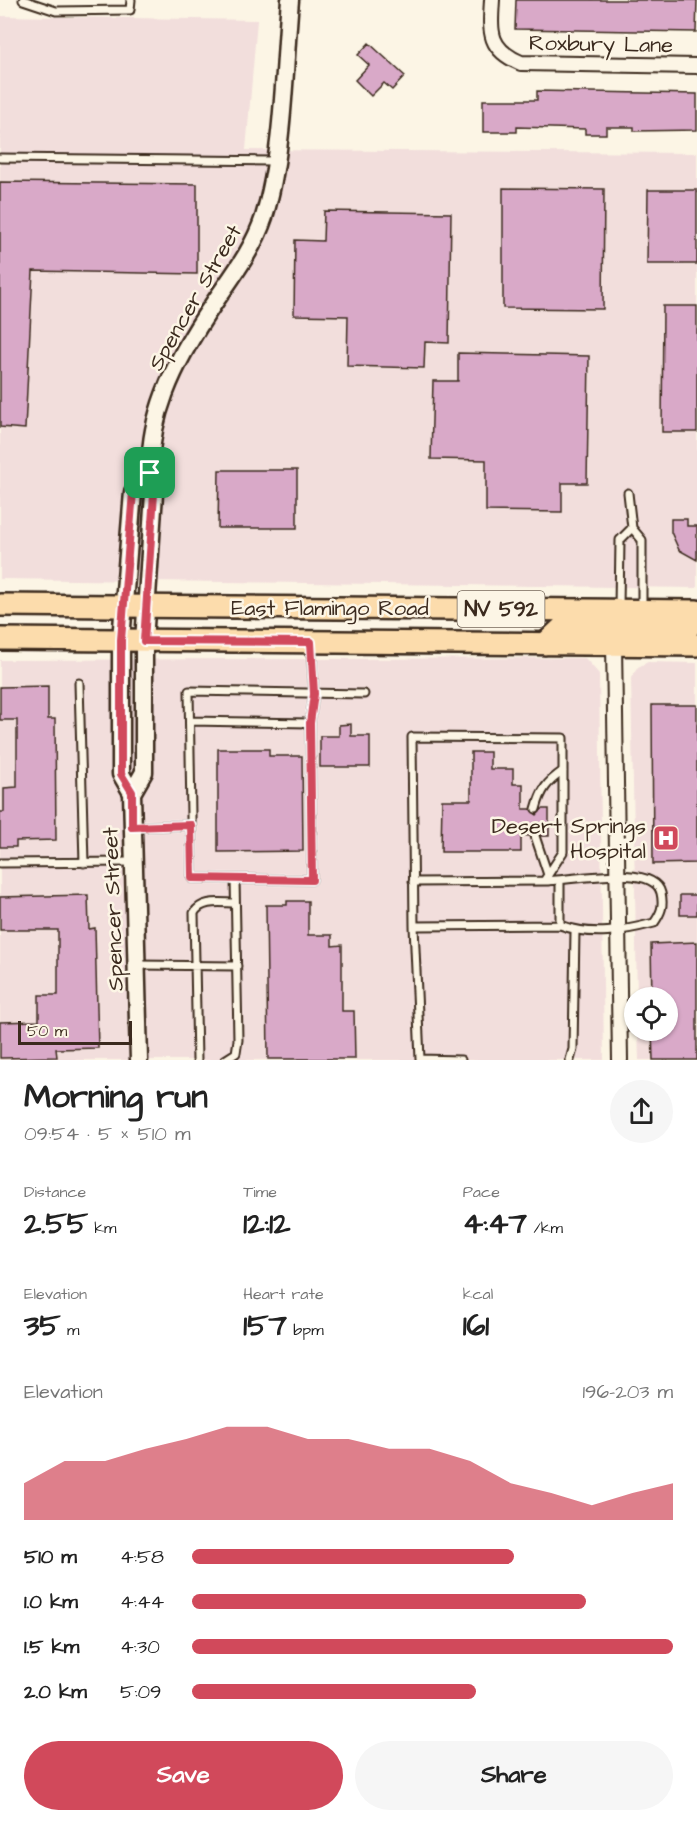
<!DOCTYPE html>
<html lang="en">
<head>
<meta charset="utf-8">
<style>
	body { margin:0; font-family:"Architects Daughter",sans-serif; background:#f6f6f6; color:#222; height:100vh; display:flex; flex-direction:column; font-size:22px; white-space:nowrap }
	* { box-sizing:border-box; margin:0 }
	p { font-size:20px; color:#767676 }
	.icon { flex:none; width:33px; height:33px; fill:none; stroke:currentColor; stroke-width:2; stroke-linecap:round; stroke-linejoin:round }
	.map { position:relative; height:1060px; overflow:hidden }
	.panel { display:flex; flex-direction:column; background:#fff; flex:1 }
	.panel>* { flex:none }
	.tools { position:absolute; left:624px; top:987px; display:grid; gap:12px }
	.tools a { display:grid; place-items:center; width:54px; height:54px; border-radius:50%; background:#fff; box-shadow:0 2px 4px #0004; font-size:30px }
	.scale { position:absolute; left:18px; bottom:15px; width:114px; box-sizing:border-box; padding-left:6px; border:3px solid #3b2a1e; border-top:0; font-size:16px; line-height:21px; white-space:nowrap; color:#3b2a1e; -webkit-text-stroke:4px #fcf5e5; paint-order:stroke }
	.pin { position:absolute; display:grid; place-items:center; width:51px; height:51px; color:#fff; margin:-26px; border-radius:12px; box-shadow:0 3px 9px #0006 }
	.round { display:grid; place-items:center; flex:none; width:63px; height:63px; border-radius:32px; background:#f6f6f6 }
	.summary { display:flex; align-items:center; justify-content:space-between; height:102px; padding:0 24px }
	h1 { font-size:33px; font-weight:700; line-height:45px }
	.metrics { display:grid; grid-template-columns:repeat(3,1fr); gap:9px; height:102px; padding:6px 24px }
	.metrics div { display:grid; align-content:center }
	.metrics b { font-size:30px; font-weight:700 }
	.metrics small { font-size:16px; font-weight:400 }
	.metrics p { font-size:16px }
	.chart { height:168px; padding:12px 24px }
	.chart p { display:flex; justify-content:space-between }
	.chart svg { width:100%; height:108px; margin-top:6px; fill:#d1495b; opacity:.7 }
	.primary-button { display:flex; gap:12px; margin-top:auto; padding:12px 24px }
	.primary-button a { flex:1; height:69px; border-radius:36px; background:#d1495b; color:#fff; font-size:24px; font-weight:700; line-height:69px; text-align:center }
	.primary-button a+a { background:#f6f6f6; color:#222 }
	ul { padding:0 24px; list-style:none; font-size:20px }
	li { display:grid; grid-template-columns:96px 72px 1fr; align-items:center; height:45px }
	li i { height:15px; border-radius:8px; background:#d1495b }
	.map>svg:first-child { display:block }
	.built { fill:#f2dedc }
	.building { fill:#d9a9c8; stroke:#3b2a1e; stroke-width:1.5 }
	.lines { fill:none; stroke-linecap:round; stroke-linejoin:round }
	.service-casing { stroke:#3b2a1e; stroke-width:11 }
	.minor-casing { stroke:#3b2a1e; stroke-width:18 }
	.tertiary-casing { stroke:#3b2a1e; stroke-width:21 }
	.primary-casing { stroke:#3b2a1e; stroke-width:26 }
	.service { stroke:#fcf5e5; stroke-width:7 }
	.minor { stroke:#fcf5e5; stroke-width:14 }
	.tertiary { stroke:#fcf5e5; stroke-width:16 }
	.primary { stroke:#fcdcac; stroke-width:21 }
	.route-casing { stroke:#fff; stroke-width:12 }
	.route { stroke:#d1495b; stroke-width:8 }
	.labels { text-anchor:middle; stroke-width:5; stroke-linejoin:round; paint-order:stroke }
	.shield { fill:#fcf5e5; stroke:#75675a; stroke-width:1.5 }
	.shield-label { font-size:21px; font-weight:bold; fill:#3b2a1e }
	.street-label { font-size:22px; fill:#3b2a1e; stroke:#fcf5e5 }
	.poi-label { font-size:22px; fill:#3b2a1e; stroke:#fcf5e5; text-anchor:end }
</style>
</head>
<body>
<div class="map">
<svg width="697" height="1060" viewBox="0 0 697 1060">
	<rect width="100%" height="100%" fill="#fcf5e5"/>
	<filter id="ink" filterUnits="userSpaceOnUse"><feTurbulence type="fractalNoise" baseFrequency=".0167" numOctaves="2"/><feDisplacementMap in="SourceGraphic" scale="12" xChannelSelector="R" yChannelSelector="G"/><feConvolveMatrix kernelMatrix="1 2 1 2 8 2 1 2 1" color-interpolation-filters="sRGB"/></filter>
	<g filter="url(#ink)">
		<!-- built -->
		<path class="built" d="M0,16L257,20L246,150L697,153V588L0,579Z
			M585,658L599,674L604,1060H0V660Z
			M648,662L697,663V1060H639L638,1031L668,1030V998L637,997L631,678L638,667Z"/>
		<!-- building -->
		<path class="building" d="M516,0H697L696,32L515,29Z
			M369,43L405,76L392,90L384,83L371,96L355,80L369,65L358,55Z
			M537,91L697,94V130L634,131V127H606V134H585V129L517,127V132H483V100H537Z
			M0,182L197,184V274L33,271L25,429L0,427Z
			M503,188L604,189L603,309L503,308Z
			M648,190H697V264H647Z
			M324,211L451,213L449,343L425,342L424,368L347,366L348,316L294,315L295,240L323,241Z
			M663,306H697V432H662Z
			M458,353L589,356L587,483H562V512L486,511V460L431,459L433,381H458Z
			M219,470H297V528H218Z
			M671,519H687V526H697V560L679,550L671,532Z
			M48,686V719H55L56,840L16,841V847H0V812H4V788L17,787V720H0V687Z
			M652,705H697V863L653,864Z
			M351,724V736H370V767H320V736H339V725Z
			M218,749H269V756H302L303,851L218,852Z
			M471,752H490V769H513V784H523V809H530L537,815L542,809H549V836H541L536,830L529,836L521,835V852H441L442,800H471Z
			M88,895L89,929L95,928L98,1048L56,1049L57,1057L0,1058V1022L39,1021V995H58V930H0V897Z
			M680,895H697V915H680Z
			M287,901H308V935H332V946L342,945V1011H354L355,1059H268L266,905H287Z
			M697,942V1060H653L652,1030H668V998H652L651,944Z"/>
		<g class="lines">
			<defs>
				<path id="service" d="M23,0L56,11L130,10L131,0
					M0,158L276,161
					M628,493L632,528L642,540V608
					M619,607L620,540L632,528
					M311,646L314,694L310,723L312,880L192,878L189,691L364,694
					M79,683L84,863
					M190,721L310,723
					M536,809C541,790 547,782 563,771
					M133,827L191,825
					M535,836L548,875
					M0,863L133,862
					M413,882L549,881
					M560,925L414,926L412,737L563,738V852L544,881C569,881 654,862 661,893C664,906 661,913 654,923C623,931 592,937 560,925V881
					M414,926L420,1059L461,1060
					M137,965L237,966
					M197,1060L194,913C202,899 221,903 235,903
					M225,1060L236,1053L238,1040L235,879
					M570,1060L573,1049L575,931"/>
				<path id="minor" d="M492,0C490,32 488,49 521,63L697,66
					M614,644L620,1060"/>
				<path id="tertiary" d="M132,793L144,772V641L154,494C139,427 177,357 214,303C233,275 253,250 264,217C284,152 284,68 290,0
					M139,1060L132,793L121,774V640L133,492L150,473"/>
				<path id="primary" d="M0,605L697,611
					M0,639L697,645
					M545,644L562,628H601L634,614
					M614,644L640,628L687,629L697,618"/>
			</defs>
			<!-- service casing -->
			<use href="#service" class="service-casing"/>
			<!-- minor casing -->
			<use href="#minor" class="minor-casing"/>
			<!-- tertiary casing -->
			<use href="#tertiary" class="tertiary-casing"/>
			<!-- primary casing -->
			<use href="#primary" class="primary-casing"/>
			<!-- service -->
			<use href="#service" class="service"/>
			<!-- minor -->
			<use href="#minor" class="minor"/>
			<!-- tertiary -->
			<use href="#tertiary" class="tertiary"/>
			<!-- primary -->
			<use href="#primary" class="primary"/>
		</g>
	</g>
	<g class="lines" filter="url(#ink)">
		<defs>
			<path id="route" d="M150,473L154,494L144,641L311,642L314,694L310,723L312,880L192,878L191,825L132,827V792L121,774V640L133,492Z"/>
		</defs>
		<!-- route casing -->
		<use href="#route" class="route-casing"/>
		<!-- route -->
		<use href="#route" class="route"/>
	</g>
	<!-- icons -->
	<defs>
		<symbol id="hospital-square" viewBox="-11 -11 22 22"><rect x="-9" y="-9" width="18" height="18" rx="4" fill="#d1495b" stroke="#fcf5e5"/><path d="M-5-5h3v3.5h4V-5h3V5h-3V1.5h-4V5h-3Z" fill="#fff"/></symbol>
	</defs>
	<g fill-rule="evenodd">
		<use href="#hospital-square" x="651" y="823" width="30" height="30"/>
	</g>
	<g class="labels">
		<!-- shield labels -->
		<rect class="shield" x="457.5" y="591" width="87" height="36" rx="4.5"/>
		<g class="shield-label">
			<text x="501" y="616">NV 592</text>
		</g>
		<!-- street labels -->
		<g class="street-label">
			<text transform="translate(601 43) rotate(1)" y="8">Roxbury Lane</text>
			<text transform="translate(194 297) rotate(-60)" y="8">Spencer Street</text>
			<text x="330" y="615">East Flamingo Road</text>
			<text transform="translate(112 909) rotate(-92)" y="8">Spencer Street</text>
		</g>
		<!-- poi labels -->
		<g class="poi-label">
			<text x="646" y="833">Desert Springs<tspan x="646" dy="25">Hospital</tspan></text>
		</g>
	</g>
</svg>
<div class="tools">
<a><svg class="icon" aria-label="locate" viewBox="0 0 24 24"><circle cx="12" cy="12" r="6"/><path d="M12 2v4M12 18v4M2 12h4M18 12h4"/></svg></a>
</div>
<div class="scale">50 m</div>
<div class="pin" style="left:150px;top:473px;background:#1e9e55"><svg class="icon" aria-label="arrive" viewBox="0 0 24 24"><path d="M6 21V4h12l-3 4 3 4H6"/></svg></div>
</div>
<section class="panel">
<div class="summary"><div><h1>Morning run</h1><p>09:54 · 5 × 510 m</p></div><a class="round"><svg class="icon" aria-label="share" viewBox="0 0 24 24"><path d="M12 15V3M7 8l5-5 5 5M5 13v7h14v-7"/></svg></a></div>
<div class="metrics">
<div><p>Distance</p><b>2.55<small> km</small></b></div>
<div><p>Time</p><b>12:12</b></div>
<div><p>Pace</p><b>4:47<small> /km</small></b></div>
</div>
<div class="metrics">
<div><p>Elevation</p><b>35<small> m</small></b></div>
<div><p>Heart rate</p><b>157<small> bpm</small></b></div>
<div><p>kcal</p><b>161</b></div>
</div>
<div class="chart"><p><span>Elevation</span>196–203 m</p>
<svg viewBox="0 0 160 44" preserveAspectRatio="none"><path d="M0 44V29L10 20L20 20L30 15L40 11L50 6L60 6L70 11L80 11L90 15L100 15L110 20L120 29L130 33L140 38L150 33L160 29V44z"/></svg>
</div>
<ul>
<li><b>510 m</b>4:58<i style="width:67%"></i></li>
<li><b>1.0 km</b>4:44<i style="width:82%"></i></li>
<li><b>1.5 km</b>4:30<i style="width:100%"></i></li>
<li><b>2.0 km</b>5:09<i style="width:59%"></i></li>
</ul>
<div class="primary-button"><a>Save</a><a>Share</a></div>
</section>
</body>
</html>
